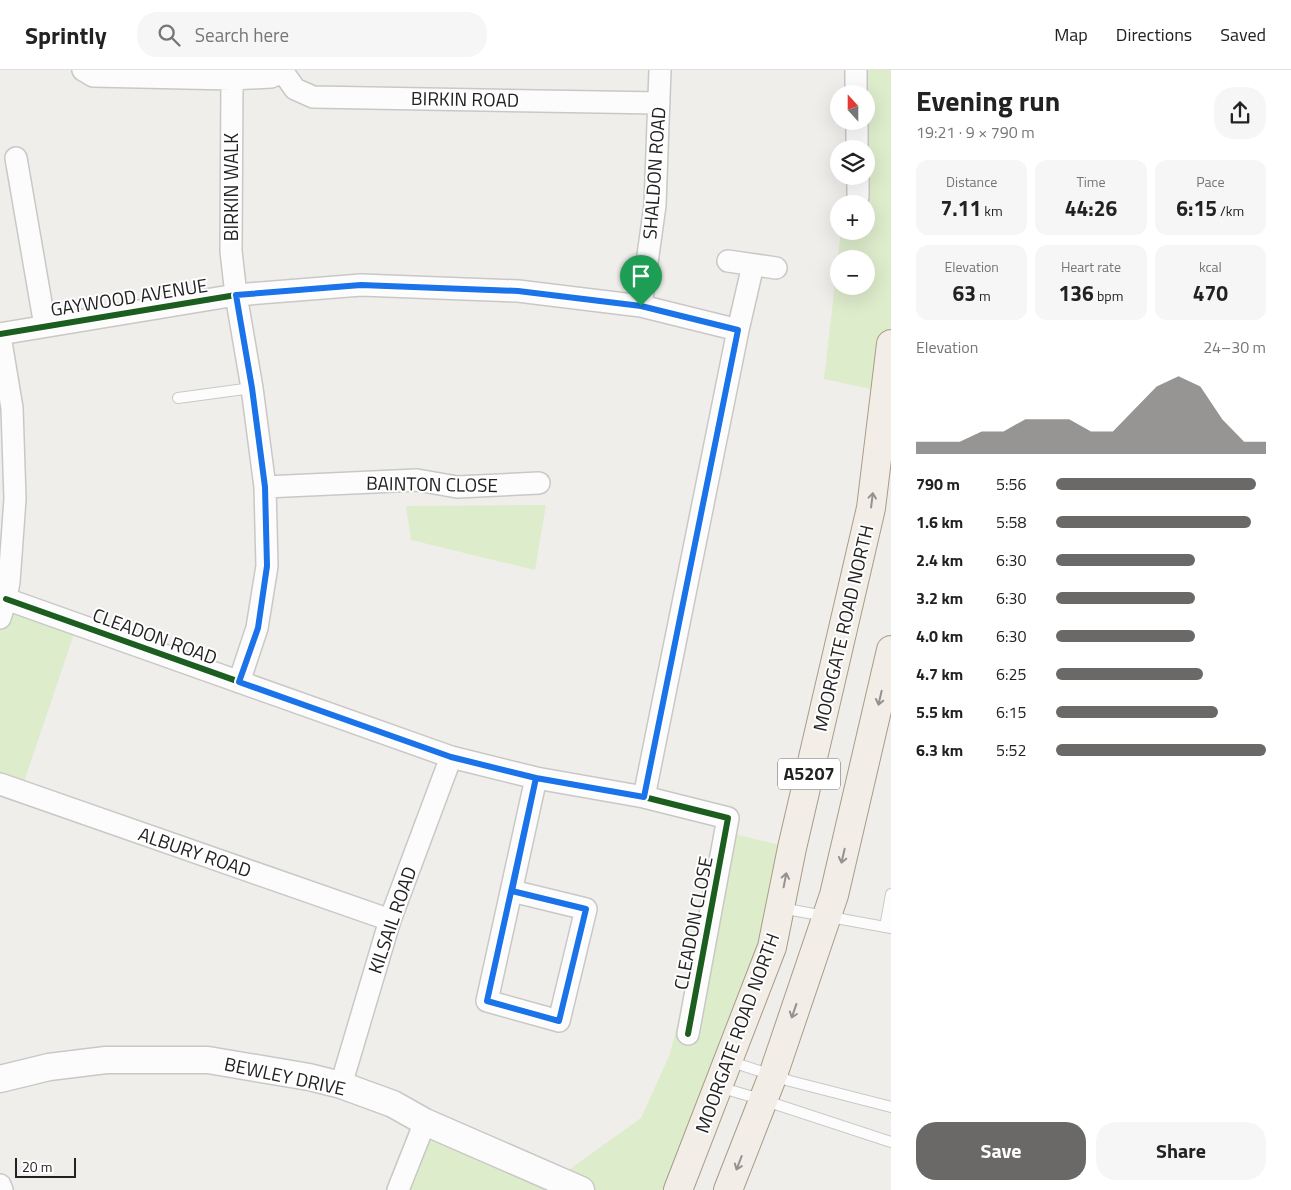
<!DOCTYPE html>
<html lang="en">
<head>
<meta charset="utf-8">
<style>
	body { margin:0; font-family:"Titillium Web",sans-serif; background:#f6f6f6; color:#222; height:100vh; display:flex; flex-direction:column; font-size:19px; white-space:nowrap }
	* { box-sizing:border-box; margin:0 }
	p { font-size:16px; color:#767676 }
	.icon { flex:none; width:28px; height:28px; fill:none; stroke:currentColor; stroke-width:2; stroke-linecap:round; stroke-linejoin:round }
	.map { position:relative; flex:1; overflow:hidden }
	.sheet { display:flex; flex-direction:column; background:#fff; width:400px }
	.sheet>* { flex:none }
	.needle { width:32px; rotate:339deg }
	.controls { position:absolute; left:830px; top:15px; display:grid; gap:10px }
	.controls a { display:grid; place-items:center; width:45px; height:45px; border-radius:50%; background:#fff; box-shadow:0 5px 20px #0002; font-size:25px }
	.scale { position:absolute; left:15px; bottom:12px; width:61px; box-sizing:border-box; padding-left:5px; border:2px solid #222; border-top:0; font-size:14px; line-height:18px; white-space:nowrap; color:#222; -webkit-text-stroke:4px #fff; paint-order:stroke }
	.pin { position:absolute; display:grid; place-items:center; width:42px; height:42px; color:#fff; margin:-51px -21px; border-radius:50% 50% 50% 0; rotate:-45deg; box-shadow:0 0 5px #0007 }
	.pin .icon { rotate:45deg }
	.round { display:grid; place-items:center; flex:none; width:52px; height:52px; border-radius:20px; background:#f6f6f6 }
	.headline { display:flex; align-items:center; justify-content:space-between; height:85px; padding:0 25px }
	h1 { font-size:28px; font-weight:700; line-height:38px }
	.figures { display:grid; grid-template-columns:repeat(3,1fr); gap:8px; height:85px; padding:5px 25px }
	.figures div { display:grid; align-content:center; border-radius:12px; background:#f6f6f6; text-align:center }
	.figures b { font-size:21px; font-weight:700 }
	.figures small { font-size:14px; font-weight:400 }
	.figures p { font-size:14px }
	.chart { height:140px; padding:10px 25px }
	.chart p { display:flex; justify-content:space-between }
	.chart svg { width:100%; height:90px; margin-top:5px; fill:#6a6968; opacity:.7 }
	.button { display:flex; gap:10px; margin-top:auto; padding:10px 25px }
	.button a { flex:1; height:58px; border-radius:20px; background:#6a6968; color:#fff; font-size:20px; font-weight:700; line-height:58px; text-align:center }
	.button a+a { background:#f6f6f6; color:#222 }
	ul { padding:0 25px; list-style:none; font-size:16px }
	li { display:grid; grid-template-columns:80px 60px 1fr; align-items:center; height:38px }
	li i { height:12px; border-radius:6px; background:#6a6968 }
	header { display:flex; align-items:center; gap:30px; box-sizing:border-box; height:70px; padding:0 25px; background:#fff; border-bottom:1px solid #e0e0e0 }
	header strong { font-size:24px }
	nav { display:flex; gap:28px; margin-inline-start:auto; font-size:18px }
	.search { width:350px; height:45px; background:#f6f6f6; display:flex; align-items:center; gap:12px; box-sizing:border-box; padding:0 18px; border-radius:20px; color:#767676; font-size:19px }
	main { display:flex; flex:1; min-height:0 }
	.map>svg:first-child { display:block }
	.grass { fill:#ddeccb; fill-rule:evenodd }
	.lines { fill:none; stroke-linecap:round; stroke-linejoin:round }
	.service-casing { stroke:#c9c8c7; stroke-width:12 }
	.minor-casing { stroke:#c9c8c7; stroke-width:24 }
	.tertiary-casing { stroke:#c9c8c7; stroke-width:29 }
	.primary-casing { stroke:#a79c86; stroke-width:30 }
	.service { stroke:#fdfcfc; stroke-width:10 }
	.minor { stroke:#fdfcfc; stroke-width:21 }
	.tertiary { stroke:#fdfcfc; stroke-width:26 }
	.primary { stroke:#f3ede7; stroke-width:28 }
	.cycleway-casing { stroke:#fff; stroke-width:9 }
	.cycleway { stroke:#1b5e20; stroke-width:6 }
	.oneway { stroke:#95928e }
	.route-casing { stroke:#fff; stroke-width:10 }
	.route { stroke:#1a73e8; stroke-width:6 }
	.labels { text-anchor:middle; stroke-width:4; stroke-linejoin:round; paint-order:stroke }
	.shield { fill:#fff; stroke:#646464; stroke-width:1 }
	.shield-label { font-size:18px; font-weight:bold; fill:#222 }
	.street-label { font-size:19px; fill:#222; stroke:#fff }
</style>
</head>
<body>
<header>
<strong>Sprintly</strong>
<div class="search"><svg class="icon" aria-label="search" viewBox="0 0 24 24"><circle cx="10" cy="10" r="6"/><path d="M15 15l6 6"/></svg>Search here</div>
<nav><a>Map</a><a>Directions</a><a>Saved</a></nav>
</header>
<main>
<div class="map">
<svg width="891" height="1120" viewBox="0 0 891 1120">
	<rect width="100%" height="100%" fill="#f0eeeb"/>
	<!-- grass -->
	<path class="grass" d="M856,0H891V273L885,322L824,309L841,161H866V134H849L858,127L866,106V24ZM839,189H866V216H839Z
		M546,435L535,500L411,470L406,436Z
		M6,529L77,555L21,721L0,714V548Z
		M726,762L792,778L678,1120H398L425,1052L556,1109L641,1048L670,984Z"/>
	<g class="lines">
		<defs>
			<path id="service" d="M178,328L252,318
				M781,838L891,858
				M885,857L891,824
				M729,991L790,1011L891,1037
				M719,1017L763,1030L891,1072"/>
			<path id="minor" d="M83,0L93,6L232,9L271,7L283,2
				M283,0V2L295,19L313,27L659,33
				M856,0V24
				M232,9L231,181L236,225L252,318L265,417L267,496L257,558L239,612
				M857,51V79
				M16,88L45,256
				M858,106V127
				M728,191L776,198
				M641,236L655,135L660,0
				M0,264L236,225L361,215L518,221L641,236L738,260
				M0,266L12,338L15,429L9,512L6,529L0,548
				M265,417L417,410L457,417L539,413
				M6,529L451,687L536,708L644,727L728,748L688,964
				M0,714L390,850
				M644,727L738,260L753,195
				M512,821L586,839L559,951L487,931L536,708
				M341,1015L390,850L451,687
				M0,1115L2,1120
				M398,1120L425,1052"/>
			<path id="tertiary" d="M0,1009L49,997L106,990H208L309,1007L341,1015L393,1034L425,1052L581,1120"/>
			<path id="primary" d="M678,1120L772,877L792,778L871,438L891,274
				M728,1120L773,1005L834,825L891,580"/>
		</defs>
		<!-- service casing -->
		<use href="#service" class="service-casing"/>
		<!-- minor casing -->
		<use href="#minor" class="minor-casing"/>
		<!-- tertiary casing -->
		<use href="#tertiary" class="tertiary-casing"/>
		<!-- primary casing -->
		<use href="#primary" class="primary-casing"/>
		<!-- service -->
		<use href="#service" class="service"/>
		<!-- minor -->
		<use href="#minor" class="minor"/>
		<!-- tertiary -->
		<use href="#tertiary" class="tertiary"/>
		<!-- primary -->
		<use href="#primary" class="primary"/>
		<defs>
			<path id="cycleway" d="M0,264L236,225L361,215L518,221L641,236L738,260
				M6,529L451,687L536,708L644,727L728,748L688,964"/>
		</defs>
		<!-- cycleway casing -->
		<use href="#cycleway" class="cycleway-casing"/>
		<!-- cycleway -->
		<use href="#cycleway" class="cycleway"/>
	</g>
	<!-- one-way arrows -->
	<defs><path id="oneway-shaft" d="M-6 0H5M1.5-3L5.5 0L1.5 3" fill="none" stroke-width="1.6" stroke-linecap="round" stroke-linejoin="round" transform="scale(1.25)"/></defs>
	<g class="oneway">
		<use href="#oneway-shaft" transform="translate(872 430) rotate(-83)"/>
		<use href="#oneway-shaft" transform="translate(880 628) rotate(103)"/>
		<use href="#oneway-shaft" transform="translate(843 786) rotate(103)"/>
		<use href="#oneway-shaft" transform="translate(785 810) rotate(-79)"/>
		<use href="#oneway-shaft" transform="translate(794 941) rotate(109)"/>
		<use href="#oneway-shaft" transform="translate(739 1093) rotate(111)"/>
	</g>
	<g class="lines">
		<defs>
			<path id="route" d="M641,236L518,221L361,215L236,225L252,318L265,417L267,496L258,558L239,612L451,687L536,708L487,931L559,951L586,839L512,821L536,708L644,727L738,260L641,236"/>
		</defs>
		<!-- route casing -->
		<use href="#route" class="route-casing"/>
		<!-- route -->
		<use href="#route" class="route"/>
	</g>
	<g class="labels">
		<!-- shield labels -->
		<rect class="shield" x="778" y="688.5" width="62" height="31" rx="4"/>
		<g class="shield-label">
			<text x="809" y="710">A5207</text>
		</g>
		<!-- street labels -->
		<g class="street-label">
			<text transform="translate(465 29) rotate(1)" y="7">BIRKIN ROAD</text>
			<text transform="translate(654 103) rotate(-86)" y="7">SHALDON ROAD</text>
			<text transform="translate(231 117) rotate(-90)" y="7">BIRKIN WALK</text>
			<text transform="translate(129 227) rotate(-9)" y="7">GAYWOOD AVENUE</text>
			<text transform="translate(432 414) rotate(1)" y="7">BAINTON CLOSE</text>
			<text transform="translate(843 558) rotate(-77)" y="7">MOORGATE ROAD NORTH</text>
			<text transform="translate(155 566) rotate(20)" y="7">CLEADON ROAD</text>
			<text transform="translate(195 782) rotate(19)" y="7">ALBURY ROAD</text>
			<text transform="translate(392 850) rotate(-71)" y="7">KILSAIL ROAD</text>
			<text transform="translate(693 853) rotate(-79)" y="7">CLEADON CLOSE</text>
			<text transform="translate(737 963) rotate(-70)" y="7">MOORGATE ROAD NORTH</text>
			<text transform="translate(285 1006) rotate(12)" y="7">BEWLEY DRIVE</text>
		</g>
	</g>
</svg>
<div class="controls">
<a><svg class="needle" viewBox="-14 -14 28 28"><path d="M0-13l5 13h-10z" fill="#e53935"/><path d="M0 13l5-13h-10z" fill="#767676"/></svg></a>
<a><svg class="icon" aria-label="layers" viewBox="0 0 24 24"><path d="M12 4l9 5-9 5-9-5zM3 14l9 5 9-5"/></svg></a>
<a>+</a>
<a>−</a>
</div>
<div class="scale">20 m</div>
<div class="pin" style="left:641px;top:236px;background:#1e9e55"><svg class="icon" aria-label="arrive" viewBox="0 0 24 24"><path d="M6 21V4h12l-3 4 3 4H6"/></svg></div>
</div>
<section class="sheet">
<div class="headline"><div><h1>Evening run</h1><p>19:21 · 9 × 790 m</p></div><a class="round"><svg class="icon" aria-label="share" viewBox="0 0 24 24"><path d="M12 15V3M7 8l5-5 5 5M5 13v7h14v-7"/></svg></a></div>
<div class="figures">
<div><p>Distance</p><b>7.11<small> km</small></b></div>
<div><p>Time</p><b>44:26</b></div>
<div><p>Pace</p><b>6:15<small> /km</small></b></div>
</div>
<div class="figures">
<div><p>Elevation</p><b>63<small> m</small></b></div>
<div><p>Heart rate</p><b>136<small> bpm</small></b></div>
<div><p>kcal</p><b>470</b></div>
</div>
<div class="chart"><p><span>Elevation</span>24–30 m</p>
<svg viewBox="0 0 160 44" preserveAspectRatio="none"><path d="M0 44V38L10 38L20 38L30 33L40 33L50 27L60 27L70 27L80 33L90 33L100 22L110 11L120 6L130 11L140 27L150 38L160 38V44z"/></svg>
</div>
<ul>
<li><b>790 m</b>5:56<i style="width:95%"></i></li>
<li><b>1.6 km</b>5:58<i style="width:93%"></i></li>
<li><b>2.4 km</b>6:30<i style="width:66%"></i></li>
<li><b>3.2 km</b>6:30<i style="width:66%"></i></li>
<li><b>4.0 km</b>6:30<i style="width:66%"></i></li>
<li><b>4.7 km</b>6:25<i style="width:70%"></i></li>
<li><b>5.5 km</b>6:15<i style="width:77%"></i></li>
<li><b>6.3 km</b>5:52<i style="width:100%"></i></li>
</ul>
<div class="button"><a>Save</a><a>Share</a></div>
</section>
</main>
</body>
</html>
